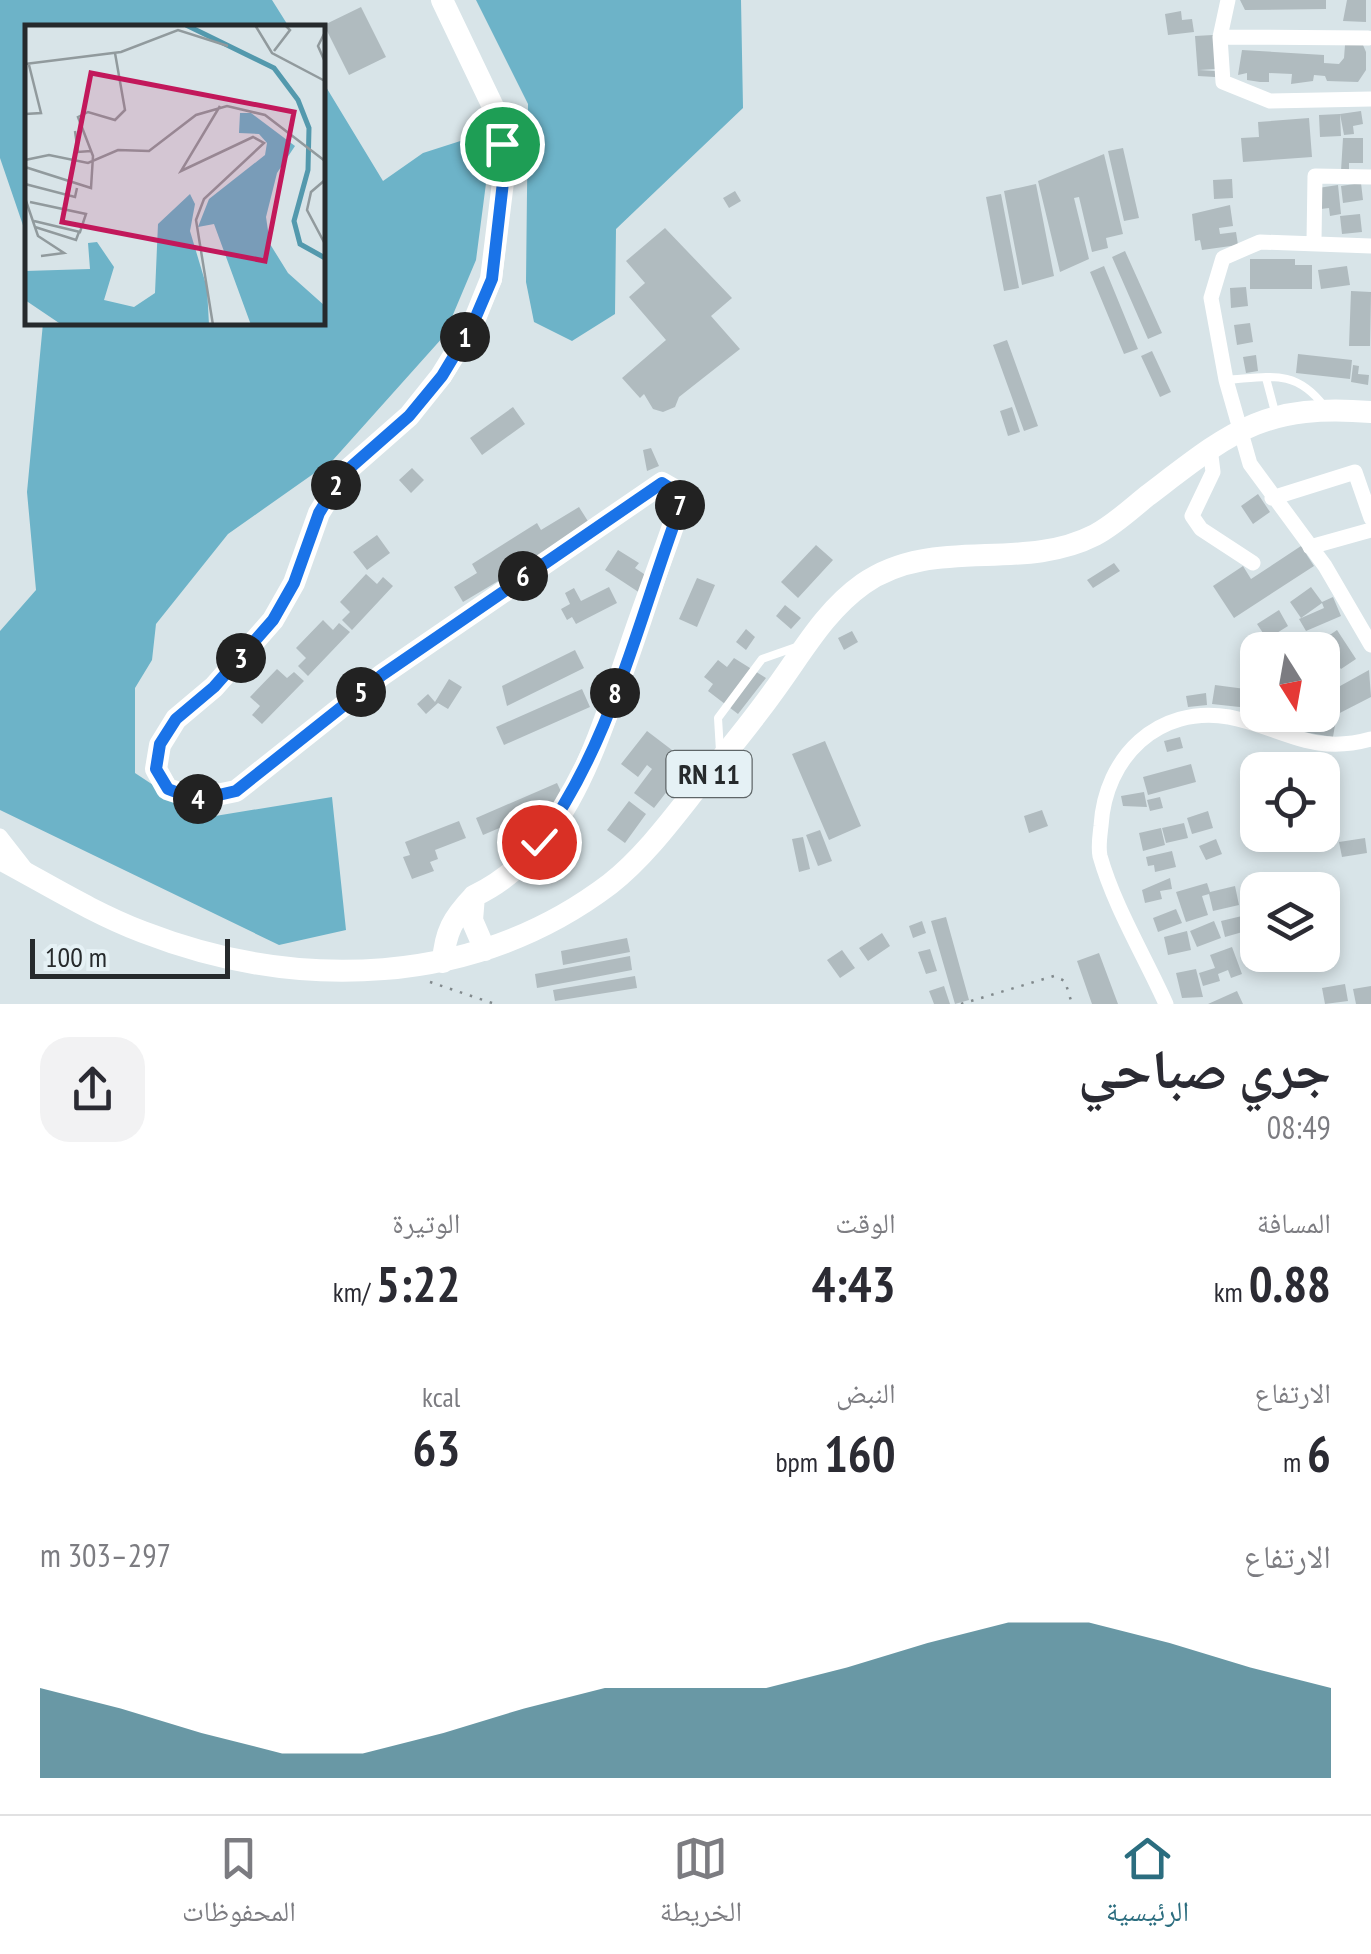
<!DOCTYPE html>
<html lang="ar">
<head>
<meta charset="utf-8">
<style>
	body { margin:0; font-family:"PT Sans Narrow","Noto Naskh Arabic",sans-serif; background:#f2f2f3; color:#2b2b33; direction:rtl; height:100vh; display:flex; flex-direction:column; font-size:38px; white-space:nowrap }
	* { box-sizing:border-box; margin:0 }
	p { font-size:32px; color:#7c7c81 }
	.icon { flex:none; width:55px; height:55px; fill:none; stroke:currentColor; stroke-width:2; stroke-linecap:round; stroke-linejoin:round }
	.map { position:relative; height:1004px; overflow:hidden; direction:ltr }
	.side { display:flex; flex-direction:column; background:#fff; flex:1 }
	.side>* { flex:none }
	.needle { width:65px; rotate:169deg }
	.buttons { position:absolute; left:1240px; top:632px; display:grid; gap:20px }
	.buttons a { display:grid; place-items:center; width:100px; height:100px; border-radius:20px; background:#fff; box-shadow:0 5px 15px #0003; font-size:50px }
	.scale { position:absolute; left:30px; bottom:25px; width:200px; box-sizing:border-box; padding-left:10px; border:5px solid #262a2c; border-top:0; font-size:28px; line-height:35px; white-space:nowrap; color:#262a2c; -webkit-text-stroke:8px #e5f1f5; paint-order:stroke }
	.pin { position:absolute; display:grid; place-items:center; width:85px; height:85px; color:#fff; margin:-42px; border:5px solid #fff; border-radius:50%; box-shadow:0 2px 10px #0007 }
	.km { position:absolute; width:50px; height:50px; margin:-25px; border-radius:50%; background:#222; color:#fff; font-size:28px; line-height:50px; text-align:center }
	.round { display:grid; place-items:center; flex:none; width:105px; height:105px; border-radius:30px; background:#f2f2f3 }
	.summary { display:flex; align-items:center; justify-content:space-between; height:170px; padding:0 40px }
	h1 { font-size:55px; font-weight:800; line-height:75px }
	.figures { display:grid; grid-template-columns:repeat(3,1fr); gap:15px; height:170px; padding:10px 40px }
	.figures div { display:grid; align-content:center }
	.figures b { font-size:50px; font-weight:800 }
	.figures small { font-size:28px; font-weight:400 }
	.figures p { font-size:28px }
	.chart { height:280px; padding:20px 40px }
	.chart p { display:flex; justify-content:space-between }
	.chart svg { width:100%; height:180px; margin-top:10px; fill:#2b6d7f; opacity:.7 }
	.menu { display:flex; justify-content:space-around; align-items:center; height:140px; border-top:2px solid #e1e1e2; background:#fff; font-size:28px; color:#7c7c81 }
	.menu a { display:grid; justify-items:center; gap:5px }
	.menu .selected { color:#2b6d7f }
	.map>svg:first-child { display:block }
	.forest { fill:#6db3c8 }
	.building { fill:#b0bbbf }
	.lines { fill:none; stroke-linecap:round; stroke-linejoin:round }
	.path { stroke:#81898c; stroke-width:2.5; stroke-dasharray:2.5 8; stroke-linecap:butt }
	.service { stroke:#fff; stroke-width:8 }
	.minor { stroke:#fff; stroke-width:15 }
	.primary { stroke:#fff; stroke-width:22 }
	.route-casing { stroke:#fff; stroke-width:20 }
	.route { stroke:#1a73e8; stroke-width:12 }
	.labels { text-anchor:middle; stroke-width:8; stroke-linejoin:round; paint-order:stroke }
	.shield { fill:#e5f1f5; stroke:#5f6668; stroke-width:2.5 }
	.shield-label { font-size:28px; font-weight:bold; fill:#262a2c }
	.inset-river { fill:none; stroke:#5399ad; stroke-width:5 }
	.inset-road { fill:none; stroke:#919a9d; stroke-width:2.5 }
	.view { fill:#c2185b; fill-opacity:0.15; stroke:#c2185b; stroke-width:5 }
	.inset-edge { fill:none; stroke:#262a2c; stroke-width:5 }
</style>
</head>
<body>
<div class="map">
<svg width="1371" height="1004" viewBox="0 0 1371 1004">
	<rect width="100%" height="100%" fill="#d8e4e8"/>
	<!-- forest -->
	<path class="forest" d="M0,0H272L289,27L28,28L27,237L0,158Z
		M476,0H741L743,108L616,229L615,314L572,341L534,322L526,282L528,104Z
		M323,82L383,181L423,153L476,136L488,168L476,260L444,336L333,460L228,534L156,624L152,660L135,688V773L203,818L332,797L346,930L279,945L0,810V631L36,590L27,492L43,323L322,322Z"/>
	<!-- building -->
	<path class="building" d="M1240,0H1326V9L1245,10Z
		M1347,0H1366V22L1343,21Z
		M361,7L386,57L349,75L324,25Z
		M1181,11L1182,20L1192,19L1194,32L1168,35L1165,14Z
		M1213,35L1216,69L1199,70L1215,71V77L1198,76L1195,36Z
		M1345,45H1363L1366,52V70L1358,82L1327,81L1325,76L1314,75L1313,81L1291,84L1292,74L1269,73V82H1260L1247,80V73L1238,75L1242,50L1324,55V63L1339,64L1344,58Z
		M1361,111L1363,124L1353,126L1354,134L1344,135L1340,114Z
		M1340,114L1341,136L1320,137L1319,115Z
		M1309,118L1312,157L1243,162L1241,138L1259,137L1258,122Z
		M1343,138H1363V163H1349V171H1341Z
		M1123,148L1139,218L1124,221L1108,151Z
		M1104,154L1123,234L1106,238L1108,248L1092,252L1079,197L1074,198L1089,259L1060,272L1038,181Z
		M1232,179L1233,198L1214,199L1213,180Z
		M1361,183L1363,200L1343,203L1341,186Z
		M1036,184L1054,276L1022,285L1004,191Z
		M1338,185L1341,214L1330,216L1329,208L1321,209L1318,188Z
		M735,191L741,201L729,208L723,198Z
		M1001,194L1019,288L1004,291L986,197Z
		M1230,205L1233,226L1219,228L1220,234L1236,232L1238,245L1202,250L1200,240L1195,241L1192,214Z
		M1360,214L1362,232L1342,234L1340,216Z
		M665,228L732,298L711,316L740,349L679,397L675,407L663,412L653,409L644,394L640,398L622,378L666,340L629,297L645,283L626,261Z
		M1125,251L1162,333L1148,339L1112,257Z
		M1250,259H1295V265H1312V289H1250Z
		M1104,266L1138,349L1124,354L1090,272Z
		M1347,266L1350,285L1321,289L1318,270Z
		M1246,287L1248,306L1231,308L1230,288Z
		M1351,291L1371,292L1370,346H1349Z
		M1250,323L1253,342L1237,345L1234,325Z
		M1007,340L1038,426L1024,431L993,345Z
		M1152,351L1171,392L1160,397L1141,356Z
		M1298,354L1352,360L1350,379L1296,373Z
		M1256,355L1258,371L1246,373L1243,357Z
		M1353,365L1359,366L1358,374L1369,375L1368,385L1351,382Z
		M513,407L525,424L482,455L470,438Z
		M1012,407L1020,432L1008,436L1000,411Z
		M651,448L659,466L647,471L643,450Z
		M412,468L424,480L411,493L399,480Z
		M1258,494L1270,512L1253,524L1241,506Z
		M579,507L591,526L463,602L454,587L477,573L472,564L537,523L541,530Z
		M377,535L390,553L367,570L353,552Z
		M816,545L833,560L798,598L781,582Z
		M1301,546L1314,566L1234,618L1213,586L1243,566L1251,579Z
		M618,550L639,563L635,568L650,578L640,593L605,570Z
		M1114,563L1120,571L1093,588L1087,580Z
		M366,574L377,584L383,577L393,586L352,630L342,620L350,612L340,602Z
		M697,578L715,585L697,627L679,619Z
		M609,587L617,603L576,624L572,617L567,620L561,609L570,604L565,593L574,588L581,601Z
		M1311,587L1322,602L1333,597L1341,616L1306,631L1299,619L1324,608L1322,603L1301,618L1290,602Z
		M785,605L801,618L791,629L776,616Z
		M1279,610L1288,626L1267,639L1257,624Z
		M323,620L333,630L339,623L350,632L308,676L298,666L306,658L296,648Z
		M746,629L755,637L746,650L736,642Z
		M1337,630L1356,659L1341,669L1336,663L1329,667L1322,650L1315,645Z
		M852,631L858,642L844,650L838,638Z
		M575,650L584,668L507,706L502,686Z
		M734,658L766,678L738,714L708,691L713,684L704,677L718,660L727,667Z
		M277,669L287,678L294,672L304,681L262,724L252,715L260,706L250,697Z
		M1369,670L1371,697L1330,718L1335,725L1333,737L1262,725L1264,715H1322V708L1327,714L1322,696Z
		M1258,676L1254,690H1258V709L1212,704L1215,685L1253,690L1249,680Z
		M449,679L462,687L448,709L438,703L426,714L417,704L428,694L435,702Z
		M582,689L590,707L504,745L496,727Z
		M1206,693L1207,705L1188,707L1186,696Z
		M647,731L689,763L654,808L634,793L652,769L647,765L638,777L621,764Z
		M1180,737L1183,748L1167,752L1164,741Z
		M825,741L861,826L829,840L792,754Z
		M1191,764L1196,782L1148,795L1143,777Z
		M557,783L565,800L483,835L476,818Z
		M1144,792L1147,807L1123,806L1121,796Z
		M1160,797L1163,808L1150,811L1147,800Z
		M629,801L646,814L625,843L607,830Z
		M1042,810L1048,826L1029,833L1024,816Z
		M1208,811L1213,828L1192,834L1187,818Z
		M459,821L466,838L435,850L438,859L430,862L434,871L412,879L403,857L410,855L405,842Z
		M1184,823L1188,838L1166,843L1162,828Z
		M1161,828L1165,845L1143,851L1139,833Z
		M820,830L832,861L818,866L806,835Z
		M803,837L810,869L799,872L792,839Z
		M1365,838L1367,853L1342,857L1339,842Z
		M1216,839L1222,854L1206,860L1199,846Z
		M1172,851L1176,867L1155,872L1154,865L1148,866L1146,857Z
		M1170,878L1172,889L1160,891L1162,899L1145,903L1142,890Z
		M1207,883L1210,892L1235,886L1239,905L1213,911L1209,894L1202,896L1208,915L1186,922L1176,892Z
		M1176,909L1182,923L1158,932L1153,918Z
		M1242,916L1246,931L1225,937L1221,921Z
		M946,917L969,1000L955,1004L931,921Z
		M922,921L926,933L913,938L909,926Z
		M1214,921L1221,938L1197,947L1190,931Z
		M1187,931L1191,950L1168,955L1164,937Z
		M882,933L890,946L868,961L859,948Z
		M627,938L630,952L563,965L561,951Z
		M1232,947L1242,974L1231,978L1228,970L1218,974L1220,981L1203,986L1199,973L1215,968L1210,955Z
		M930,949L937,971L926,974L918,952Z
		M842,950L855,968L840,978L827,960Z
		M1099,953L1118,1004H1092L1077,961Z
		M630,956L632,970L537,988L535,974Z
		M1196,969L1203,997L1182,998L1176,973Z
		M635,976L637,988L555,1001L553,990Z
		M1345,984L1348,1001L1325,1004L1322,988Z
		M944,986L950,1004H934L929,991Z
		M1371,986V1004H1356L1353,989Z
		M1237,991L1243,1004H1208Z"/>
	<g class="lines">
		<!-- path -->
		<path class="path" d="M430,982L495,1004
			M961,1004L1054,976L1065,981L1072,1004"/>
		<!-- service -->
		<path class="service" d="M1266,378L1275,412
			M1226,380C1269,377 1295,368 1324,406
			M720,751L718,718L762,659L799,646"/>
		<!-- minor -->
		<path class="minor" d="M1228,0L1220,37L1223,82L1270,101L1371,99
			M1220,37L1368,38
			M1314,241L1315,176L1371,177
			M1371,246L1260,242L1223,258L1211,298L1226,380L1250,464L1325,566L1371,645
			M1210,448L1213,472L1192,516L1201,529L1253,563
			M1272,498L1355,472L1371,518
			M1310,547L1371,530
			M0,836L25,868
			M1166,1004C1145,957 1114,906 1100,856C1098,847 1100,835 1101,826C1105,757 1158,705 1229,717C1282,727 1311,756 1371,739"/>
		<!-- primary -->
		<path class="primary" d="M442,0L497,115L503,182L491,279L472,326L441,376L409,416L343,474L319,513L294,583L273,620L214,687L176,719L160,745L156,769L167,789L197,799L236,791L382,675L662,483L676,491L681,503C664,554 644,604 627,656C597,743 565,853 474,896L472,920L485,950
			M0,859C47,884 93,913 143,932C298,992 474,987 610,884C643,858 670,822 696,789C724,756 751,723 776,688C803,651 825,611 863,584C933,535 1021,573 1095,535C1114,525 1131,509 1147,496C1230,433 1261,403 1371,412
			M443,962C445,932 453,918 474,896"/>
	</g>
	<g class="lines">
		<defs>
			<path id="route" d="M502,144L503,182L492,279L472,326L442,376L409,416L343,474L319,513L294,583L273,620L214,687L176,719L160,744L156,769L168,789L197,800L236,791L382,675L662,483L676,492L681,503L674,524C635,633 608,749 539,842"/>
		</defs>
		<!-- route casing -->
		<use href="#route" class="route-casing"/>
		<!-- route -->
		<use href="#route" class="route"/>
	</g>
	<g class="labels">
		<!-- shield labels -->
		<rect class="shield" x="666.5" y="751" width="85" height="46" rx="8"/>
		<g class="shield-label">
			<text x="709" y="784">RN 11</text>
		</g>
	</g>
	<!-- overview -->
	<g transform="translate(25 25)">
		<rect width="300" height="300" fill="#d8e4e8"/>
		<path d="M215,88H226L270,121L252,148L241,192L245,219L263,248L300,281V300H226L189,199L173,202L184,174L240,130L242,118L234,109L214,108ZM165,169L170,179L165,206L182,263L184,300H37L0,275V246L65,244L63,218L72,217L89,242L79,275L109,282L130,268L133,199Z" fill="#6db3c8"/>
		<path class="inset-river" d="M161,0L249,43L273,75L284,103L283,145L269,196L275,219L300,233"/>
		<path class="inset-road" d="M230,0L247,28L300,56M300,7L293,21L300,37M249,26L265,5L260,0M0,39L96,27L153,5L203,21M0,89L16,88L4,40M50,106L53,127L66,126M0,135L24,130L63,138L93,125L124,126L171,90L202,81L240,90L300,136M0,142L66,163L68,131L53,92L63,87L90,95L100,85L90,28M300,155L286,167L282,185L300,219M0,159L50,172L52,163M0,173L13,211L39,228L16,231M5,177L61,189L55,207L9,196M10,202L51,215L54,207M188,300L171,195L179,174L239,118L228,112L156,146L195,81"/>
		<path class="view" d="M66,48L269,87L240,236L37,197Z"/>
		<rect width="300" height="300" class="inset-edge"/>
	</g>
</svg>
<div class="buttons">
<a><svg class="needle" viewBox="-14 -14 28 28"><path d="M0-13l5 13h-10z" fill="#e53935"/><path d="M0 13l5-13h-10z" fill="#7c7c81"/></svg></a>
<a><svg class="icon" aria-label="locate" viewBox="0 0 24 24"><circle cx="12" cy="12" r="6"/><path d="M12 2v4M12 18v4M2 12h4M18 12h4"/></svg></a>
<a><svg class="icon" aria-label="layers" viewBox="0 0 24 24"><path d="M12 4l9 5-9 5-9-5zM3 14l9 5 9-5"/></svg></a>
</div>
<div class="scale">100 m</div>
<div class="pin" style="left:502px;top:144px;background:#1e9e55"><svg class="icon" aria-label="arrive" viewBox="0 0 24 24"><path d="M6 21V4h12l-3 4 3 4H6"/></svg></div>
<div class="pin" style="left:539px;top:842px;background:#d93025"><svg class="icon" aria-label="check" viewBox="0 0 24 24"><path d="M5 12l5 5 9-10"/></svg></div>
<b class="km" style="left:465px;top:337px">1</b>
<b class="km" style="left:336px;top:485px">2</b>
<b class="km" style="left:241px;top:658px">3</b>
<b class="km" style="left:198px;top:799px">4</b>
<b class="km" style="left:361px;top:692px">5</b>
<b class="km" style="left:523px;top:576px">6</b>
<b class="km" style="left:680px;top:505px">7</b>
<b class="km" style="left:615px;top:693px">8</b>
</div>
<section class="side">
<div class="summary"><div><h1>جري صباحي</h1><p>08:49</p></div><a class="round"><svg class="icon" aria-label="share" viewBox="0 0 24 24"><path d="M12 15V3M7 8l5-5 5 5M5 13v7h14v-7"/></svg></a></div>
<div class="figures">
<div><p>المسافة</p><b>0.88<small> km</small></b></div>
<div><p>الوقت</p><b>4:43</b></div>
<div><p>الوتيرة</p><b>5:22<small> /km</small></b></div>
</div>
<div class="figures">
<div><p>الارتفاع</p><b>6<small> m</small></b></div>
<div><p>النبض</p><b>160<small> bpm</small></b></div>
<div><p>kcal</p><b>63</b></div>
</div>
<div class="chart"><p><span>الارتفاع</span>297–303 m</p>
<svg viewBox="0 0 160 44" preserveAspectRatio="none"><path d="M0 44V22L10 27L20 33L30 38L40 38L50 33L60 27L70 22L80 22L90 22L100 17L110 11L120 6L130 6L140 11L150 17L160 22V44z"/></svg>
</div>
</section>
<nav class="menu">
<a class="selected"><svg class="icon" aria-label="home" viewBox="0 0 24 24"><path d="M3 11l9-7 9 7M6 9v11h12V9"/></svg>الرئيسية</a>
<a><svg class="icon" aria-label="map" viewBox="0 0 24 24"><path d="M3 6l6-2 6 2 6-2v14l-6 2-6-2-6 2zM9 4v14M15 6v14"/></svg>الخريطة</a>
<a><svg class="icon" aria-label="saved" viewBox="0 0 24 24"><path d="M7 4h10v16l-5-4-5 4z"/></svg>المحفوظات</a>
</nav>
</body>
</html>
